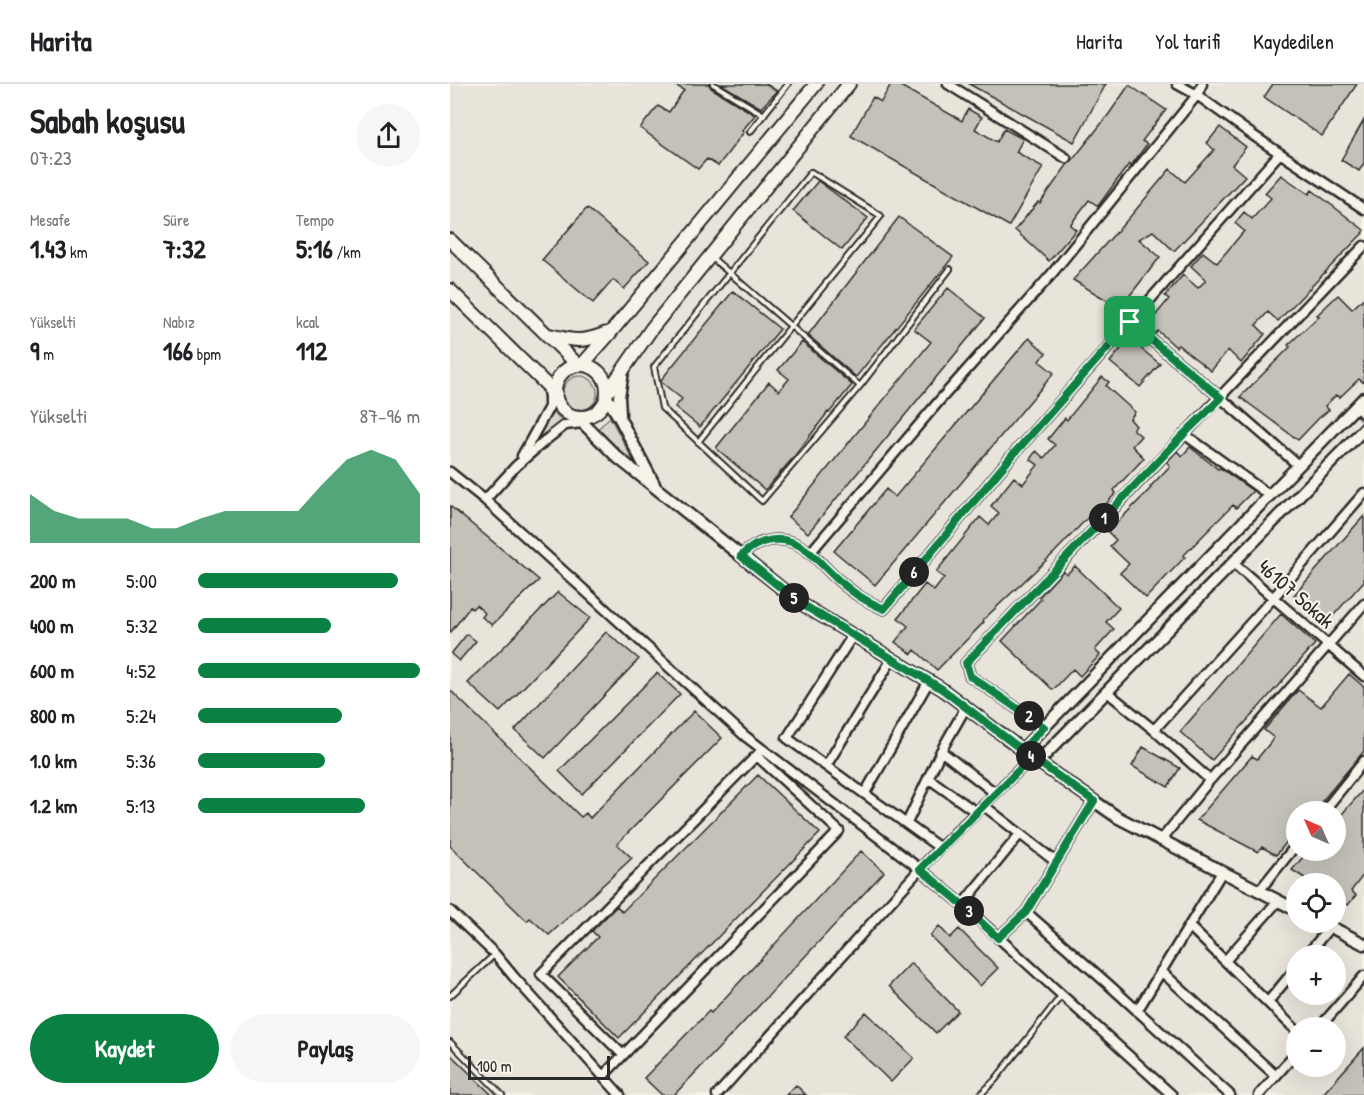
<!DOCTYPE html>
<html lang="tr">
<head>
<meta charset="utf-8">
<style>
	body { margin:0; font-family:"Patrick Hand",sans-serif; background:#f6f6f6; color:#202124; height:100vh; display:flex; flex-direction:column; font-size:22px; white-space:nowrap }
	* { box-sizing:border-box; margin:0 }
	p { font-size:20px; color:#757577 }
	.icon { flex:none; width:33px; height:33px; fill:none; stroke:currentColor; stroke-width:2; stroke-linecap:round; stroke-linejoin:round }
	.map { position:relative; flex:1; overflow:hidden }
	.drawer { display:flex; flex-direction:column; background:#fff; width:450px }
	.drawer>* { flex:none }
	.needle { width:39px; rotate:315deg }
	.tools { position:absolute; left:836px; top:717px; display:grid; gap:12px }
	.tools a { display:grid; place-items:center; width:60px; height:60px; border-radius:50%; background:#fff; box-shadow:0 6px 24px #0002; font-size:30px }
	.scale { position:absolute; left:18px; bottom:15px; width:142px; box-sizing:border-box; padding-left:6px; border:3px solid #2b2b2b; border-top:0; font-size:16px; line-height:21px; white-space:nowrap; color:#2b2b2b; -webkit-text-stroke:4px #f7f3e8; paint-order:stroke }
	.pin { position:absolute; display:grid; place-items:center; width:51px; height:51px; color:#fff; margin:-26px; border-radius:12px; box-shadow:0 3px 9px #0006 }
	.km { position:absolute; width:30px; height:30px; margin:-15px; border-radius:50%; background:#222; color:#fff; font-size:16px; line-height:30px; text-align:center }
	.round { display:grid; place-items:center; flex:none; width:63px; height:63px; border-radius:32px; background:#f6f6f6 }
	.head { display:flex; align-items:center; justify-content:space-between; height:102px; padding:0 30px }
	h1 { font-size:33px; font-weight:700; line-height:45px }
	.stats { display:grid; grid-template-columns:repeat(3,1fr); gap:9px; height:102px; padding:6px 30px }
	.stats div { display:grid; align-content:center }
	.stats b { font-size:26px; font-weight:700 }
	.stats small { font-size:16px; font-weight:400 }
	.stats p { font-size:16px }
	.chart { height:168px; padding:12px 30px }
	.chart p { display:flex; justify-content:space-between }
	.chart svg { width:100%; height:108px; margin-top:6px; fill:#0b8043; opacity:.7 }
	.action { display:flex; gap:12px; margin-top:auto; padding:12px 30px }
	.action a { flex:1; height:69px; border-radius:36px; background:#0b8043; color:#fff; font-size:24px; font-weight:700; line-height:69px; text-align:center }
	.action a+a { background:#f6f6f6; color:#202124 }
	ul { padding:0 30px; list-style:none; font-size:20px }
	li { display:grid; grid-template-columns:96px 72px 1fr; align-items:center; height:45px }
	li i { height:15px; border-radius:8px; background:#0b8043 }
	header { display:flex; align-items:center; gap:36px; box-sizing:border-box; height:84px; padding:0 30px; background:#fff; border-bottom:2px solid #e0e0e0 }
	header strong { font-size:28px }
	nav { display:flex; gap:33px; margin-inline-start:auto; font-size:21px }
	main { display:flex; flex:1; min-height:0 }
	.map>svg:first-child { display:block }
	.built { fill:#e8e4da; fill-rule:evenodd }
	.green { fill:#dad6cc; stroke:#82807c; stroke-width:1.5 }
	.building { fill:#c4c1b9; stroke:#2b2b2b; stroke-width:1.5 }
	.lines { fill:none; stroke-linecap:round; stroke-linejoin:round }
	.service-casing { stroke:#2b2b2b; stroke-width:8 }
	.minor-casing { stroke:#2b2b2b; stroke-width:13 }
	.tertiary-casing { stroke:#2b2b2b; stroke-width:15 }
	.secondary-casing { stroke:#2b2b2b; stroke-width:16 }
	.service { stroke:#f7f3e8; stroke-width:4 }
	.minor { stroke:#f7f3e8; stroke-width:8 }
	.tertiary { stroke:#f7f3e8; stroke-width:10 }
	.secondary { stroke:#f7f3e8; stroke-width:12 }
	.route-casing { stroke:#fff; stroke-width:12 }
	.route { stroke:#0b8043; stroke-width:8 }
	.labels { text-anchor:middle; stroke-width:4.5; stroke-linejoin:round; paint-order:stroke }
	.street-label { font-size:21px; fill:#2b2b2b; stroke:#f7f3e8 }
</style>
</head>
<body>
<header>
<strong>Harita</strong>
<nav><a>Harita</a><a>Yol tarifi</a><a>Kaydedilen</a></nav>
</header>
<main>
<section class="drawer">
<div class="head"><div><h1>Sabah koşusu</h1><p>07:23</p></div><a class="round"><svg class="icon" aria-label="share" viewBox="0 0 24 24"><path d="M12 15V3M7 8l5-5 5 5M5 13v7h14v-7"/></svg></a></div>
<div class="stats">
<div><p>Mesafe</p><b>1.43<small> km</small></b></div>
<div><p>Süre</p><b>7:32</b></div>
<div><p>Tempo</p><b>5:16<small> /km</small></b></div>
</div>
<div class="stats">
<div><p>Yükselti</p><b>9<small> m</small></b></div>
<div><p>Nabız</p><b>166<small> bpm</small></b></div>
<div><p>kcal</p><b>112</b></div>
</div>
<div class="chart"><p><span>Yükselti</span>87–96 m</p>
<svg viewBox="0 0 160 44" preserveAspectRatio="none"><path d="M0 44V24L10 31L20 34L30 34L40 34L50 38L60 38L70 34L80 31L90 31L100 31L110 31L120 20L130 10L140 6L150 10L160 24V44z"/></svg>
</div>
<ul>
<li><b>200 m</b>5:00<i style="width:90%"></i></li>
<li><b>400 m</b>5:32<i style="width:60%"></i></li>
<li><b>600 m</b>4:52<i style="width:100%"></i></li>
<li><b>800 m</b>5:24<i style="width:65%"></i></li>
<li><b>1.0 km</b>5:36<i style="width:57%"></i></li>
<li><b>1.2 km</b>5:13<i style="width:75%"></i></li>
</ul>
<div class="action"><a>Kaydet</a><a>Paylaş</a></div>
</section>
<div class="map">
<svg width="914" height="1011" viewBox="0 0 914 1011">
	<rect width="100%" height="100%" fill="#f7f3e8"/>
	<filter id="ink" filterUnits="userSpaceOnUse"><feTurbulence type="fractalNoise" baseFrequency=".0167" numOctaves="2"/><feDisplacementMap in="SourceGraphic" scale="12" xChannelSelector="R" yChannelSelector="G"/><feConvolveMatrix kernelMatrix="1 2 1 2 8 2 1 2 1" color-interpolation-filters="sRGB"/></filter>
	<g filter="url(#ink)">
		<!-- built -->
		<path class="built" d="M0,0H914V1011H0ZM846,728H885V766H846ZM846,800H885V838H846ZM846,872H885V910H846ZM846,944H885V982H846Z"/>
		<!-- green -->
		<path class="green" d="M113 309a17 17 0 1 1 34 0a17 17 0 1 1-34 0Z
			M103,327L113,338L82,363Z
			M160,333L188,386L148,345Z"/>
		<!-- building -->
		<path class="building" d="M223,0H259L261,4L305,31L292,47L294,48L268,82L257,75L248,85L190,44L208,22L219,28L234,6Z
			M271,0H316L327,7L311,24Z
			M441,0H447L512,37L518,25L532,33L525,45L547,58L554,45L573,55L566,68L593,83L559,142L401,52L423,13L431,18Z
			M519,0H656L624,58Z
			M823,0H907L872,52L814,13Z
			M679,1L716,26L692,57L697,60L681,82L679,80L648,122L639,116L620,141L626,146L599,177L565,146L588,118L590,119L617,81L621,78L659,30Z
			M914,36V79L909,87L891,76Z
			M770,43L796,63L782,81L795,92L724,167L703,147L689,155L710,173L670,224L623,196L679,134L720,85L735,98L764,66L757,59Z
			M831,91L859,110L862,106L914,146V148L828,237L818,228L806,241L815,250L791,279L778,266L761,287L728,261L726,263L708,247L705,250L696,243L719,215L715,212L733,191L748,204L756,196L741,182L753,168L767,179L794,147L785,139L794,128L802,135L821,114L815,109Z
			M368,97L418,134L392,166L343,127Z
			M137,124L199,177L174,205L163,196L143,219L92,176Z
			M449,133L503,173L406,293L358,251Z
			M498,204L535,234L358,449L338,433L481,258L464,245Z
			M283,207L330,245L250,343L225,323L232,315L211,298V296Z
			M888,211L902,225L914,214V299L909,295L889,314L886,311L875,322L879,326L869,334L848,356L790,313L840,263L838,261L869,232L867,231Z
			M579,254L596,269L589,277L604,289L425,501L384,467L436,405L445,413Z
			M679,255L710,280L690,303L660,278Z
			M352,258L402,301L379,329L378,328L343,374L315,406L266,364L319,298L329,307L339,295L328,286Z
			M652,293L659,298L656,302L685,328L680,335L686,342L683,345L691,352L682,362L694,374L664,406L666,409L647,430L644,427L605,468L533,536L534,538L487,586L465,566L462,570L445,558L458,542L448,534L475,500L484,507L494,494L486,488L530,433L539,441L549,429L541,422L564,393L573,400L588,381L580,375L586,367L594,374L605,361L598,355L615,334L617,336Z
			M740,363L768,385L770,384L803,407L786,424L783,421L733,472L735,473L696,514L670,489L679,480L660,462L666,456L658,448L701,404L700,403L720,382L717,378L727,367L732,372Z
			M0,422L89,496L42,541L32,533L35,529L26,521L22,525L20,523L0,549Z
			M914,432V497L876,540L844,511Z
			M625,482L669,524L656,538L664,545L645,566L650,571L630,592L623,585L603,606L552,557L591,515L589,513L613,487L617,490Z
			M108,508L140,534L50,628L18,599Z
			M831,530L865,560L762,676L730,648Z
			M156,548L189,575L95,674L65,646Z
			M17,550L26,557L9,577L1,570Z
			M207,589L230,610L132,710L109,687Z
			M899,590L914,603V667L863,728H846V747L826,771L812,763L808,768L747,736L802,672L807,675L824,654L814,646L848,606L871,623Z
			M0,606L131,733L136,729L140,734L244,627L272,654L167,760L182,774L99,851L80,834L77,837L0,762Z
			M693,663L730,684L718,703L682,682Z
			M308,691L370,749L169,954L108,893L148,853L142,847L167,822L172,828Z
			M914,705V790L901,807L906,811L898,821L885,812V800H864L842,786L859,766H885V738Z
			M411,767L434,788L291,941L224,1011H212L194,994L259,927L261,929Z
			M489,842L500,854L509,845L548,884L530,902L480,852Z
			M461,879L508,927L486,949L439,902Z
			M416,928L464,974L441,998L393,952Z
			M914,964V1011H872Z
			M0,970L42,1011H0Z
			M346,1001L356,1011H336Z"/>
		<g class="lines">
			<defs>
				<path id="service" d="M263,0L314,31
					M300,48L338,0
					M261,173L410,302
					M248,358L341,242L431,132L361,88L204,283L212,324L312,417L410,302L500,185
					M0,912L44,871
					M0,958L52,1011
					M530,1011L545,996L611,912"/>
				<path id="minor" d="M498,0L616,74
					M727,0L747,11L804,52L914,125
					M680,238L771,314L848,381
					M906,322L914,331
					M133,339L115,341L97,355L66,382L35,416L295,652L470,785L267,1011
					M734,350L819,411
					M72,372L99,323V313L97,302
					M0,388L35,416
					M360,469L490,316L600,192L747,11L752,0
					M291,472C309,454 334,450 355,465C367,473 376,485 386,494C393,500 401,507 409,512C416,517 426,521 434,525L561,373L830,69
					M783,479L914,592
					M403,551L337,654L490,764L582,673
					M657,608L704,646L760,696
					M594,643L520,592L516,579L914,162
					M704,646L823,514L914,409
					M491,667L545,709
					M376,682L442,575
					M478,694L526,728
					M415,709L479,597
					M644,717L576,828L658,900L780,1011
					M533,721L606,778
					M873,728L914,677
					M457,739L491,667L516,623
					M711,756L760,696L914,520
					M490,764L470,785L506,815L722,1011
					M809,807L846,761
					M512,821L570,750
					M0,827L45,870L64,893L170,1011
					M739,842L846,946
					M548,854L576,828
					M856,872L880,843
					M775,877L828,817
					M711,887L826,992
					M818,918L846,884
					M687,927L772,788
					M869,944L914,892
					M173,971L91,890L310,668
					M153,992L389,747L307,672
					M809,1011L846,969"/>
				<path id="tertiary" d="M156,312L170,335L204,400
					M170,331L169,313L173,287
					M129,332L133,339L167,373L350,519L492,605L588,678L667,733L846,826
					M572,666L914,314
					M588,678L914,345
					M871,838L914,860"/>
				<path id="secondary" d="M0,156L128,281
					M0,206L106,310
					M99,251C124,257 133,259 157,249
					M132,281L161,248L366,0
					M105 307a26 26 0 1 1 52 0a26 26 0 1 1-52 0Z
					M157,309L202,244L399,0"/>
			</defs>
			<!-- service casing -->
			<use href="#service" class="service-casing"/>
			<!-- minor casing -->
			<use href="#minor" class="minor-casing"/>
			<!-- tertiary casing -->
			<use href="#tertiary" class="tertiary-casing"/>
			<!-- secondary casing -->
			<use href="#secondary" class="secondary-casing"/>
			<!-- service -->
			<use href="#service" class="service"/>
			<!-- minor -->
			<use href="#minor" class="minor"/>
			<!-- tertiary -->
			<use href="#tertiary" class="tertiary"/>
			<!-- secondary -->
			<use href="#secondary" class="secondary"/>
		</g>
	</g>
	<g class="lines" filter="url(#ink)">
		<defs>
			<path id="route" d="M680,238L771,314L734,350L516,579L520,592L594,643L572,666L582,673L470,785L506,815L548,854L576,828L644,717L588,678L572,666L492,605L350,519L291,472C309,454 334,450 355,465C367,474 376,485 386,494C393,500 401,507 409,512C416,517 426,521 434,525L561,373L680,238"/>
		</defs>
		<!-- route casing -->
		<use href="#route" class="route-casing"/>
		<!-- route -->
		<use href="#route" class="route"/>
	</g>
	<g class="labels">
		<!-- street labels -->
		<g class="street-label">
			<text transform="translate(846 510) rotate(41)" y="7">46107 Sokak</text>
		</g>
	</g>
</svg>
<div class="tools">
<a><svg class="needle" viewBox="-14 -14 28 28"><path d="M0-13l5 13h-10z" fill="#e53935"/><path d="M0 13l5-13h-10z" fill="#757577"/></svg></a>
<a><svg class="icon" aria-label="locate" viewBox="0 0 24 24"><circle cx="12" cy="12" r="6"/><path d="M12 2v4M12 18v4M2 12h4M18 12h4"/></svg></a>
<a>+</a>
<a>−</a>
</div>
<div class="scale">100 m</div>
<div class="pin" style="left:680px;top:238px;background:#1e9e55"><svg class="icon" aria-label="arrive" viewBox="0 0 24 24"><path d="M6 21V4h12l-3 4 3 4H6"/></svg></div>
<b class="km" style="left:654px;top:434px">1</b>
<b class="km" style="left:579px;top:632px">2</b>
<b class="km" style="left:519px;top:827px">3</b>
<b class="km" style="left:581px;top:672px">4</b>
<b class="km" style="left:344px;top:514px">5</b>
<b class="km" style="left:464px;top:488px">6</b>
</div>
</main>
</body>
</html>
